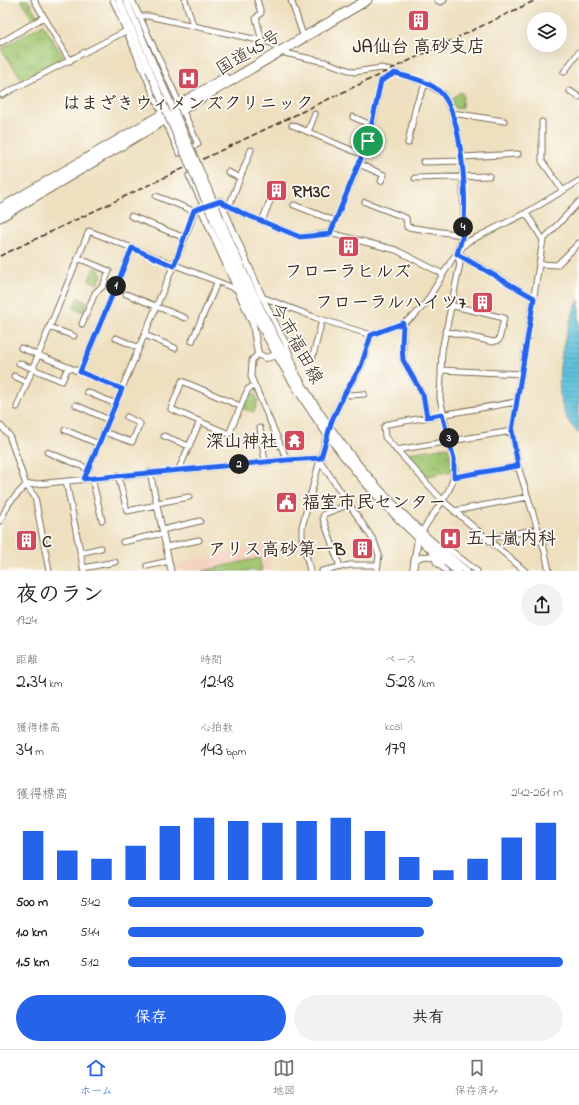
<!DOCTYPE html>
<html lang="ja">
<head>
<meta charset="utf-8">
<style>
	body { margin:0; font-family:"Indie Flower","Klee One",sans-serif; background:#f2f2f2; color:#202124; height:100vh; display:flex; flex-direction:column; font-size:15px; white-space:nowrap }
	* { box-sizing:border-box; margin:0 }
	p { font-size:13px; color:#757577 }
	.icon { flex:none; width:22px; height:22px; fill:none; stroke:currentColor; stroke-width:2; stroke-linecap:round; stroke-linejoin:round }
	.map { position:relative; height:571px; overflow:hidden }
	.panel { display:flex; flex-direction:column; background:#fff; flex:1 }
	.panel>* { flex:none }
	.buttons { position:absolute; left:527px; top:12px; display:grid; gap:8px }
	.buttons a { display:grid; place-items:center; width:40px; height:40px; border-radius:50%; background:#fff; box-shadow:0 4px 16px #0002; font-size:20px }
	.pin { position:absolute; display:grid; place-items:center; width:34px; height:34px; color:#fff; margin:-17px; border:2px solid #fff; border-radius:50%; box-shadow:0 1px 4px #0007 }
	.km { position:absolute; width:20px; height:20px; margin:-10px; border-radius:50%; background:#222; color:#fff; font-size:11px; line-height:20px; text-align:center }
	.round { display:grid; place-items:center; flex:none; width:42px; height:42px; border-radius:21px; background:#f2f2f2 }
	.head { display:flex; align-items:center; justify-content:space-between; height:68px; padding:0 16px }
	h1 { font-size:22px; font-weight:600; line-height:30px }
	.stats { display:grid; grid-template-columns:repeat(3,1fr); gap:6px; height:68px; padding:4px 16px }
	.stats div { display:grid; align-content:center }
	.stats b { font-size:20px; font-weight:600 }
	.stats small { font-size:11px; font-weight:400 }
	.stats p { font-size:11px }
	.chart { height:112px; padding:8px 16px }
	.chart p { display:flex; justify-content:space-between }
	.chart svg { width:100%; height:72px; margin-top:4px; stroke:#2563eb; stroke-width:6 }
	.cta { display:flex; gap:8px; margin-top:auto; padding:8px 16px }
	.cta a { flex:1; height:46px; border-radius:24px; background:#2563eb; color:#fff; font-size:16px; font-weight:600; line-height:46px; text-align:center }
	.cta a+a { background:#f2f2f2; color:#202124 }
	ul { padding:0 16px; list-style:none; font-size:13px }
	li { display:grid; grid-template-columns:64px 48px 1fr; align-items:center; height:30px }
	li i { height:10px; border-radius:5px; background:#2563eb }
	.tabs { display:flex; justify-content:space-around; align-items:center; height:56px; border-top:1px solid #e0e0e0; background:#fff; font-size:11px; color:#757577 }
	.tabs a { display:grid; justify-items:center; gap:2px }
	.tabs .active { color:#2563eb }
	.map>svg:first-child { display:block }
	.built { fill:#f4d3c0 }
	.grass { fill:url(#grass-tufts); stroke:#6e7848 }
	.garden { fill:#a0c671; stroke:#6e7848 }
	.water { fill:url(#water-rules); stroke:#4c767d }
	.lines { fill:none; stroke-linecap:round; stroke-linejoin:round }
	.minor-casing { stroke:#7a6a56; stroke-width:7 }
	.tertiary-casing { stroke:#7a6a56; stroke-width:8 }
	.secondary-casing { stroke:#7a6a56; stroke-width:9 }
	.trunk-casing { stroke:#7a6a56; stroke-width:11 }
	.minor { stroke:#fff; stroke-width:5 }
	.tertiary { stroke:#fff; stroke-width:6 }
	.secondary { stroke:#fff; stroke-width:7 }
	.trunk { stroke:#fff; stroke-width:9 }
	.rail { stroke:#3b2a1e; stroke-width:1.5; stroke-dasharray:6 3; stroke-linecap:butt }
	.tertiary-bridge-casing { stroke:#7a6a56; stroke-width:8; stroke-linecap:butt }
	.secondary-bridge-casing { stroke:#7a6a56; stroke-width:9; stroke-linecap:butt }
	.tertiary-bridge { stroke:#fff; stroke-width:6 }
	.secondary-bridge { stroke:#fff; stroke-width:7 }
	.route-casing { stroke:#fff; stroke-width:8 }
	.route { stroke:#2563eb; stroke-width:5 }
	.labels { text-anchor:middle; stroke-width:3.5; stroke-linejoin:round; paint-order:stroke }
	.poi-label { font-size:18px; font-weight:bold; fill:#3b2a1e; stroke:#fdfcf7; text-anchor:start }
	.street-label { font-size:18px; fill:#3b2a1e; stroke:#fdfcf7 }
</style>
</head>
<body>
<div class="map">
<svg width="579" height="571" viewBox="0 0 579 571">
	<defs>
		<pattern id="grass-tufts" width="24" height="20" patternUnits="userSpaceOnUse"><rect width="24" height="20" fill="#a0c671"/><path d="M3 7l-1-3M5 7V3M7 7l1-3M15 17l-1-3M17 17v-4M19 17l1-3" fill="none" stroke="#84a15c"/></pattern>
		<pattern id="water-rules" width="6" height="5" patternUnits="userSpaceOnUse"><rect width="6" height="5" fill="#5ec2dc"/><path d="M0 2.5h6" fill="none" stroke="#4f9eb2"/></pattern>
	</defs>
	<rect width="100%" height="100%" fill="#fdfcf7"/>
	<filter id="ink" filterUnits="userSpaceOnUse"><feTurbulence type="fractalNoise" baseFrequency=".025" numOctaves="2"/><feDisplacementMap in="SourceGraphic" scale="8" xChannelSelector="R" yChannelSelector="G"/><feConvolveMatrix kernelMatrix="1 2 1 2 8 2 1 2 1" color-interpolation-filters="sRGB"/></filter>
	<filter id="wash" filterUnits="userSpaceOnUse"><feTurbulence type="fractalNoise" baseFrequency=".012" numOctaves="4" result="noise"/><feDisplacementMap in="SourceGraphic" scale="16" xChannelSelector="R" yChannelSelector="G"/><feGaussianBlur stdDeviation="0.9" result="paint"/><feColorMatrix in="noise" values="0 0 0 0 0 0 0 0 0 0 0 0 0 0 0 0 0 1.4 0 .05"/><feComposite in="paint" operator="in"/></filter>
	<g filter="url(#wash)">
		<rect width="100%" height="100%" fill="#eee0bf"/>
		<!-- built -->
		<path class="built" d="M265,544L272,571H177L175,564Z"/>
		<!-- grass -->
		<path class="grass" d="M21,0H28L37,16L33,19Z
			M43,24L65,60L24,82L1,49Z
			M460,92L463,94L462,109L455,108L450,101Z
			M94,268L99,270L102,275L98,284L89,280Z
			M78,298L87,302L83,312L73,308Z
			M249,393H254L258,400L254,412L243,409Z
			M448,447L453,471L423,477L405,457L408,453Z"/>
		<!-- garden -->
		<path class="garden" d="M259,558L262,571H203Z"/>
		<!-- water -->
		<path class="water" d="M579,300V433C545,406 562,334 579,300Z"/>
	</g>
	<g filter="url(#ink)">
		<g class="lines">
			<defs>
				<path id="minor" d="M34,0L70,61
					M113,0L179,153L198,144L132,0
					M185,0L193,25
					M257,0L261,13L256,18L262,41
					M291,0L302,32
					M437,0L441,2L444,0
					M139,16H148L272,43L280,52L325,62L354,72L382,68L426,83L443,94L452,113L458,134L462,157L464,221L462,235L457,253L460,264L442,350L440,398L455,468C453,495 432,512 420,535
					M0,43L44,17
					M564,72L579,52
					M570,91L579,97
					M2,95L126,31
					M452,113L504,121
					M353,117L371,125
					M542,122V161L563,191
					M292,125L363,155
					M308,132L315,114
					M408,143L416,105L426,83
					M462,157L518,154
					M423,162L462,161
					M359,164L384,175L381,181
					M228,172L240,178
					M189,176L204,207
					M415,178L489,176
					M156,196L194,211
					M220,201L242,213L300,237L330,233L396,250L443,274
					M365,202L406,218L407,227L462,235
					M294,205L335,221
					M229,206L251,150
					M526,213L543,240
					M131,216L185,238
					M262,221L270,201
					M330,233L369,141L381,81L395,73
					M457,253L534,298
					M78,258L109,271L103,286L95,293L82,324
					M540,264L557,265L579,243
					M126,294L185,318
					M262,297L314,317L371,335
					M262,297L285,342L295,368
					M403,323V360L423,395L427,417
					M49,327L74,336
					M445,331L493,342L499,340L504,318L450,305
					M145,335L175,348
					M116,338L139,348
					M192,341L217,283
					M21,348L122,389
					M258,354L252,360L251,377L287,460
					M313,356L322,320
					M19,363L62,381L68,367
					M441,370L522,374
					M80,372L132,248
					M14,376L27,382
					M87,392L116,404
					M345,393L350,395L364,394
					M516,402L388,424L384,427L385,437L443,501L525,571
					M76,405L109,420
					M240,406L182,381L171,409L229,434L248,389L254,386
					M17,407L89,231L236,289
					M0,425L9,435L26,485L35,497L49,571
					M260,428L265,462
					M65,430L99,444
					M104,432L132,442L140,424L127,417
					M164,436L189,446
					M396,450L512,431
					M47,452L89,469
					M320,461L374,541L379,555L377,571
					M179,469L200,421
					M150,472L171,571
					M118,475L127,511L157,505
					M454,477L518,466
					M92,478L102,520
					M84,479L185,238L195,210L201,208
					M66,481L84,571
					M157,503L189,497
					M454,511L528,497
					M0,521L9,503L26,485L287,460L321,458
					M162,530L200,521
					M486,539L538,529
					M123,542L163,533
					M436,545L446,547L477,571
					M166,547L199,540
					M80,553L101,548
					M435,558L436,562L446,571
					M414,561C425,553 431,556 442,562
					M147,566L169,561
					M340,567L323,518L324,514L350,504
					M83,568L115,562
					M310,571L302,537V527L329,426L345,393L361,367L371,335L403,323L414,316L425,304L453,258L467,242L526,213L579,181
					M322,571L350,565H378
					M549,571L545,552L518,466L512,431L543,240L579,202"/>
				<path id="tertiary" d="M119,0L149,70
					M126,0L155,68
					M262,297L220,201L201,208L253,324L258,354L266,358L277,355
					M413,571L418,538"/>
				<path id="secondary" d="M220,218C243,273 267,327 298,378C341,452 400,518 466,571
					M214,220C230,257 245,296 264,331C312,422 376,507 457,571"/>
				<path id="trunk" d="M0,209L225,78
					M0,217L367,0"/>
			</defs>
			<!-- minor casing -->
			<use href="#minor" class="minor-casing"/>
			<!-- tertiary casing -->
			<use href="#tertiary" class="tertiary-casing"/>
			<!-- secondary casing -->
			<use href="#secondary" class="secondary-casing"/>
			<!-- trunk casing -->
			<use href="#trunk" class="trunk-casing"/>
			<!-- minor -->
			<use href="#minor" class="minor"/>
			<!-- tertiary -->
			<use href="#tertiary" class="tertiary"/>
			<!-- secondary -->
			<use href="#secondary" class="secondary"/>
			<!-- trunk -->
			<use href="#trunk" class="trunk"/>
			<!-- rail -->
			<path class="rail" d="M0,256L536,0"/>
			<defs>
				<path id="tertiary-bridge" d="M155,68L174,111
					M149,70L168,115"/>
				<path id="secondary-bridge" d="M174,111L220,218
					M168,115L214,220"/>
			</defs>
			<!-- tertiary-bridge casing -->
			<use href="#tertiary-bridge" class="tertiary-bridge-casing"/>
			<!-- secondary-bridge casing -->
			<use href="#secondary-bridge" class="secondary-bridge-casing"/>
			<!-- tertiary-bridge -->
			<use href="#tertiary-bridge" class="tertiary-bridge"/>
			<!-- secondary-bridge -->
			<use href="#secondary-bridge" class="secondary-bridge"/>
		</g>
	</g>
	<g class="lines" filter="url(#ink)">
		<defs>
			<path id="route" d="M395,73C410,78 431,81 442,94C463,118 467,201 463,233C462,240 459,247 457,254L534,298L512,431L518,466L454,477V459L442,414L427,417L423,395L403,360L402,346L403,323L371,335L361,366L345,393L332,420L321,458L287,460L84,479L122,389L80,372L132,248L174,266L194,210L220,201L242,213L300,237L330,234L368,141L381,81Z"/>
		</defs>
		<!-- route casing -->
		<use href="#route" class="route-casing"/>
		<!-- route -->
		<use href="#route" class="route"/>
	</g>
	<!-- icons -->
	<defs>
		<symbol id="building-square" viewBox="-11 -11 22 22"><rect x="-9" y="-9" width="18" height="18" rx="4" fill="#d1495b" stroke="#fdfcf7"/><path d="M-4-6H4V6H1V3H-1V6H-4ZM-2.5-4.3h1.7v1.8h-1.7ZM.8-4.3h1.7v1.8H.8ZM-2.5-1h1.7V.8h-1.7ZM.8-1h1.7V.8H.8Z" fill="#fff"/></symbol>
		<symbol id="hospital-square" viewBox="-11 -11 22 22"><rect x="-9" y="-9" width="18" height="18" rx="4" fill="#d1495b" stroke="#fdfcf7"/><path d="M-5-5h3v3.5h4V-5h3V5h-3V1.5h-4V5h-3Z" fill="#fff"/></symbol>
		<symbol id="temple-square" viewBox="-11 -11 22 22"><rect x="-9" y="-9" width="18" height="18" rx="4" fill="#d1495b" stroke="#fdfcf7"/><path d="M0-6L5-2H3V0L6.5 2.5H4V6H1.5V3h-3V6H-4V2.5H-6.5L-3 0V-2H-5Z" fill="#fff"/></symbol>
		<symbol id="civic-square" viewBox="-11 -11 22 22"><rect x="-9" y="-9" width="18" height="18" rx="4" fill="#d1495b" stroke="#fdfcf7"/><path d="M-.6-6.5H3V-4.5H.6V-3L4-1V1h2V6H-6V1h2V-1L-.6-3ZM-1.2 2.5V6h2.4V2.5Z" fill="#fff"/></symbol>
	</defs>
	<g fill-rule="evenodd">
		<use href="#building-square" x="406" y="8" width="25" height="25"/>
		<use href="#hospital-square" x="176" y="66" width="25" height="25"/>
		<use href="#building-square" x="264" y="178" width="25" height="25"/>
		<use href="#building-square" x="336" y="234" width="25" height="25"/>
		<use href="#building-square" x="470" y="290" width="25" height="25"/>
		<use href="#temple-square" x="282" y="428" width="25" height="25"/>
		<use href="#civic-square" x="274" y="490" width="25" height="25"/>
		<use href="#hospital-square" x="438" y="526" width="25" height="25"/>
		<use href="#building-square" x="14" y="528" width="25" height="25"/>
		<use href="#building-square" x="350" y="536" width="25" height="25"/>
	</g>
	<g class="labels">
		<!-- poi labels -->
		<g class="poi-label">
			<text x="419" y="52" text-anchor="middle">JA仙台 高砂支店</text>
			<text x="188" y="109" text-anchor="middle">はまざきウィメンズクリニック</text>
			<text x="292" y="197">RM3C</text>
			<text x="348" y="277" text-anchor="middle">フローラヒルズ</text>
			<text x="466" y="308" text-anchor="end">フローラルハイツ7</text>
			<text x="278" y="447" text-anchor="end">深山神社</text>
			<text x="302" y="508">福室市民センター</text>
			<text x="466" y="544">五十嵐内科</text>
			<text x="42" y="547">C</text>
			<text x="346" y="555" text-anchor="end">アリス高砂第一B</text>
		</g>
		<!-- street labels -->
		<g class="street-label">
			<text transform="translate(248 52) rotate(-31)" y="6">国道45号</text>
			<text transform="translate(297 343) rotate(61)" y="6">今市福田線</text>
		</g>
	</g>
</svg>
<div class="buttons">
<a><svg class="icon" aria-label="layers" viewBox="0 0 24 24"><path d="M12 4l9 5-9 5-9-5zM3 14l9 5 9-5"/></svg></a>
</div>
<div class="pin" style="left:368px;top:141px;background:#1e9e55"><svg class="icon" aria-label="arrive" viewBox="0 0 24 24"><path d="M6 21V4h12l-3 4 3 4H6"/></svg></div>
<b class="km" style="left:116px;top:286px">1</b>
<b class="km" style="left:239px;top:464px">2</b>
<b class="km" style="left:449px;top:438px">3</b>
<b class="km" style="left:463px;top:227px">4</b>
</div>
<section class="panel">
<div class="head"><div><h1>夜のラン</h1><p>19:24</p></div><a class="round"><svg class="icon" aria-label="share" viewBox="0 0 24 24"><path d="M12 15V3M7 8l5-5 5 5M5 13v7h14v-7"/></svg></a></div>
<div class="stats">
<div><p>距離</p><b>2.34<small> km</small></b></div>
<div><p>時間</p><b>12:48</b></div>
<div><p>ペース</p><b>5:28<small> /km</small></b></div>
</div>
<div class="stats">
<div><p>獲得標高</p><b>34<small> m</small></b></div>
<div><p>心拍数</p><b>143<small> bpm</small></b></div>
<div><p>kcal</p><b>179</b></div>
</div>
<div class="chart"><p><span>獲得標高</span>242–261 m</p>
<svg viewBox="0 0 160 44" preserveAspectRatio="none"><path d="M5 44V14M15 44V26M25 44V31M35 44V23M45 44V11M55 44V6M65 44V8M75 44V9M85 44V8M95 44V6M105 44V14M115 44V30M125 44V38M135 44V31M145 44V18M155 44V9"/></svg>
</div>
<ul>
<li><b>500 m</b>5:42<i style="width:70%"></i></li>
<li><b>1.0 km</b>5:44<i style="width:68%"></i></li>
<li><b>1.5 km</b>5:12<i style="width:100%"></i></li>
</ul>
<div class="cta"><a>保存</a><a>共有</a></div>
</section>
<nav class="tabs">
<a class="active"><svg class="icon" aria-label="home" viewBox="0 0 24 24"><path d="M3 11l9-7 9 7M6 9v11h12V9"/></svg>ホーム</a>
<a><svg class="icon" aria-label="map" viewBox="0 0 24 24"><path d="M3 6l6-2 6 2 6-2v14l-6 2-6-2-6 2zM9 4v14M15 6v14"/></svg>地図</a>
<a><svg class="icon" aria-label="saved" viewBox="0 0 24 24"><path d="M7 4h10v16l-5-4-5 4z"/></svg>保存済み</a>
</nav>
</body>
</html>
